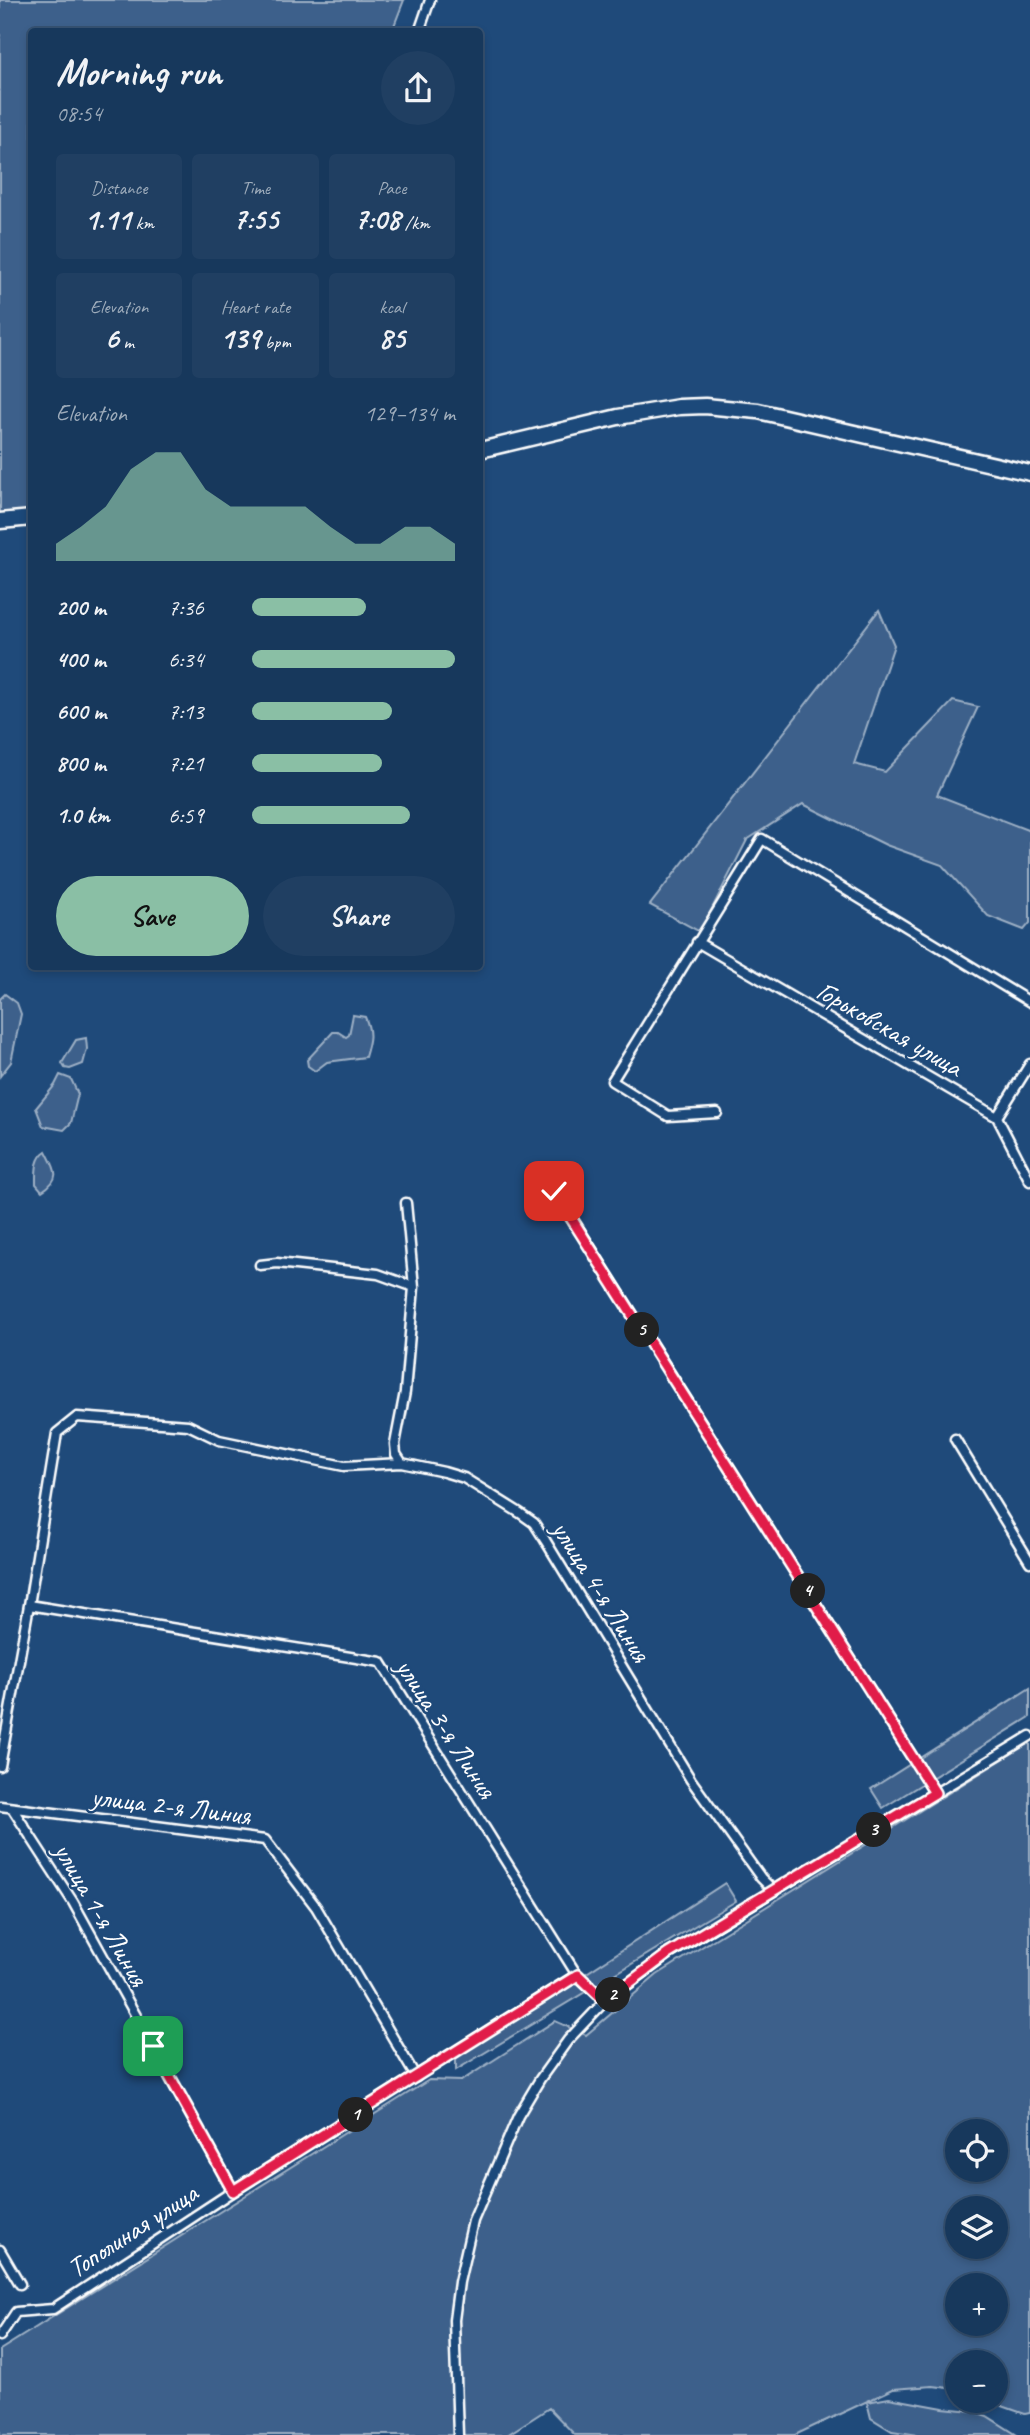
<!DOCTYPE html>
<html lang="en">
<head>
<meta charset="utf-8">
<style>
	body { margin:0; font-family:Caveat,sans-serif; background:#203f62; color:#f1f3f6; height:100vh; display:flex; flex-direction:column; font-size:26px; white-space:nowrap }
	* { box-sizing:border-box; margin:0 }
	p { font-size:23px; color:#9eacbb }
	.icon { flex:none; width:38px; height:38px; fill:none; stroke:currentColor; stroke-width:2; stroke-linecap:round; stroke-linejoin:round }
	.map { position:relative; flex:1; overflow:hidden }
	.panel { position:absolute; left:28px; top:28px; width:455px; height:942px; display:flex; flex-direction:column; background:#17385c; border-radius:7px; box-shadow:0 4px 10px #0003,0 0 0 2px #365272 }
	.panel>* { flex:none }
	.controls { position:absolute; left:945px; top:2119px; display:grid; gap:14px }
	.controls a { display:grid; place-items:center; width:63px; height:63px; border-radius:50%; background:#17385c; box-shadow:0 4px 10px #0003,0 0 0 2px #365272; font-size:35px }
	.pin { position:absolute; display:grid; place-items:center; width:60px; height:60px; color:#fff; margin:-30px; border-radius:14px; box-shadow:0 4px 10px #0006 }
	.km { position:absolute; width:35px; height:35px; margin:-18px; border-radius:50%; background:#222; color:#fff; font-size:19px; line-height:35px; text-align:center }
	.round { display:grid; place-items:center; flex:none; width:74px; height:74px; border-radius:37px; background:#203f62 }
	.headline { display:flex; align-items:center; justify-content:space-between; height:119px; padding:0 28px }
	h1 { font-size:38px; font-weight:600; line-height:52px }
	.figures { display:grid; grid-template-columns:repeat(3,1fr); gap:10px; height:119px; padding:7px 28px }
	.figures div { display:grid; align-content:center; border-radius:7px; background:#203f62; text-align:center }
	.figures b { font-size:30px; font-weight:600 }
	.figures small { font-size:19px; font-weight:400 }
	.figures p { font-size:19px }
	.chart { height:196px; padding:14px 28px }
	.chart p { display:flex; justify-content:space-between }
	.chart svg { width:100%; height:126px; margin-top:7px; fill:#8abfa5; opacity:.7 }
	.button { display:flex; gap:14px; margin-top:auto; padding:14px 28px }
	.button a { flex:1; height:80px; border-radius:42px; background:#8abfa5; color:#111; font-size:28px; font-weight:600; line-height:80px; text-align:center }
	.button a+a { background:#203f62; color:#f1f3f6 }
	ul { padding:0 28px; list-style:none; font-size:23px }
	li { display:grid; grid-template-columns:112px 84px 1fr; align-items:center; height:52px }
	li i { height:18px; border-radius:9px; background:#8abfa5 }
	.map>svg:first-child { display:block }
	.green { fill:#3c618b; stroke:#9eb0c5; stroke-width:2; fill-rule:evenodd }
	.lines { fill:none; stroke-linecap:round; stroke-linejoin:round }
	.minor-casing { stroke:#fff; stroke-width:13 }
	.primary-casing { stroke:#fff; stroke-width:19 }
	.minor { stroke:#1f4a7a; stroke-width:8 }
	.primary { stroke:#1f4a7a; stroke-width:14 }
	.route-casing { stroke:#fff; stroke-width:14 }
	.route { stroke:#e11d48; stroke-width:9 }
	.labels { text-anchor:middle; stroke-width:5; stroke-linejoin:round; paint-order:stroke }
	.street-label { font-size:28px; fill:#fff; stroke:#1f4a7a }
</style>
</head>
<body>
<div class="map">
<svg width="1030" height="2435" viewBox="0 0 1030 2435">
	<rect width="100%" height="100%" fill="#1f4a7a"/>
	<filter id="ink" filterUnits="userSpaceOnUse"><feTurbulence type="fractalNoise" baseFrequency=".0143" numOctaves="2"/><feDisplacementMap in="SourceGraphic" scale="14" xChannelSelector="R" yChannelSelector="G"/><feConvolveMatrix kernelMatrix="1 2 1 2 8 2 1 2 1" color-interpolation-filters="sRGB"/></filter>
	<g filter="url(#ink)">
		<!-- green -->
		<path class="green" d="M0,0H404L392,31L32,32L31,510L0,514Z
			M879,610L894,645L854,764L885,772L953,701L978,707L937,795L1030,831V923L1024,930L988,916L942,865L886,845L803,804L747,840L700,932L650,905Z
			M5,994L17,1003L21,1014L11,1062L0,1076V999Z
			M353,1015L365,1017C372,1033 370,1040 365,1057L327,1062L315,1071L308,1066L307,1060L333,1032H338L346,1037L349,1035Z
			M86,1038L87,1049L83,1064L70,1069L65,1068L62,1063L76,1040Z
			M60,1075L71,1079L78,1094L71,1123L64,1130L43,1126L36,1108L55,1085Z
			M46,1151C55,1169 63,1178 42,1191L36,1184C36,1172 35,1158 46,1151Z
			M1030,1688V1717L883,1808L871,1789Z
			M1030,1742V2413L1025,2414L988,2401H996V2362H957V2389L933,2386L893,2389L795,2435H575L549,2408L507,2435H0V2350L429,2080L461,2081L555,2021L586,2035L657,1975ZM957,2132H996V2170H957ZM957,2208H996V2247H957ZM957,2286H996V2324H957Z
			M725,1883L736,1901L456,2070V2058Z
			M889,2398L943,2408L973,2411L987,2416L1017,2435H918L892,2431L871,2418L867,2402Z"/>
		<g class="lines">
			<defs>
				<path id="minor" d="M419,32L430,0
					M697,942L997,1117L1030,1181
					M717,1113L668,1116L612,1081L762,839L1030,1002
					M997,1117L1030,1064
					M554,1190L935,1793
					M260,1265L277,1263L378,1274L414,1287
					M955,1439L1030,1562
					M402,1463L396,1454L395,1444L405,1392L414,1287L406,1203
					M29,1605L381,1662L577,1975L605,2001
					M0,1766L29,1605L57,1433L77,1417L188,1425L219,1440L344,1466L402,1463L444,1472L464,1478L520,1513L534,1523L545,1540L691,1780L761,1878L773,1890
					M0,1806L265,1840L316,1907L416,2077
					M12,1808L73,1902L233,2191
					M0,2250L20,2284
					M0,2336L16,2312L53,2309L233,2191L577,1975
					M458,2435L454,2320L459,2282L473,2221L518,2116L540,2079L568,2040L605,2001L669,1954L1030,1736"/>
				<path id="primary" d="M480,450L618,417L679,407L705,406L758,411L1030,473
					M0,521L32,518"/>
			</defs>
			<!-- minor casing -->
			<use href="#minor" class="minor-casing"/>
			<!-- primary casing -->
			<use href="#primary" class="primary-casing"/>
			<!-- minor -->
			<use href="#minor" class="minor"/>
			<!-- primary -->
			<use href="#primary" class="primary"/>
		</g>
	</g>
	<g class="lines" filter="url(#ink)">
		<defs>
			<path id="route" d="M153,2046L233,2191L578,1975L605,2001L668,1954L935,1793L554,1191"/>
		</defs>
		<!-- route casing -->
		<use href="#route" class="route-casing"/>
		<!-- route -->
		<use href="#route" class="route"/>
	</g>
	<g class="labels">
		<!-- street labels -->
		<g class="street-label">
			<text transform="translate(890 1028) rotate(30)" y="10">Горьковская улица</text>
			<text transform="translate(602 1591) rotate(58)" y="10">улица 4-я Линия</text>
			<text transform="translate(447 1728) rotate(57)" y="10">улица 3-я Линия</text>
			<text transform="translate(171 1805) rotate(7)" y="10">улица 2-я Линия</text>
			<text transform="translate(102 1914) rotate(60)" y="10">улица 1-я Линия</text>
			<text transform="translate(132 2230) rotate(-33)" y="10">Тополиная улица</text>
		</g>
	</g>
</svg>
<div class="controls">
<a><svg class="icon" aria-label="locate" viewBox="0 0 24 24"><circle cx="12" cy="12" r="6"/><path d="M12 2v4M12 18v4M2 12h4M18 12h4"/></svg></a>
<a><svg class="icon" aria-label="layers" viewBox="0 0 24 24"><path d="M12 4l9 5-9 5-9-5zM3 14l9 5 9-5"/></svg></a>
<a>+</a>
<a>−</a>
</div>
<div class="pin" style="left:153px;top:2046px;background:#1e9e55"><svg class="icon" aria-label="arrive" viewBox="0 0 24 24"><path d="M6 21V4h12l-3 4 3 4H6"/></svg></div>
<div class="pin" style="left:554px;top:1191px;background:#d93025"><svg class="icon" aria-label="check" viewBox="0 0 24 24"><path d="M5 12l5 5 9-10"/></svg></div>
<b class="km" style="left:356px;top:2115px">1</b>
<b class="km" style="left:613px;top:1995px">2</b>
<b class="km" style="left:874px;top:1830px">3</b>
<b class="km" style="left:808px;top:1591px">4</b>
<b class="km" style="left:642px;top:1330px">5</b>
<section class="panel">
<div class="headline"><div><h1>Morning run</h1><p>08:54</p></div><a class="round"><svg class="icon" aria-label="share" viewBox="0 0 24 24"><path d="M12 15V3M7 8l5-5 5 5M5 13v7h14v-7"/></svg></a></div>
<div class="figures">
<div><p>Distance</p><b>1.11<small> km</small></b></div>
<div><p>Time</p><b>7:55</b></div>
<div><p>Pace</p><b>7:08<small> /km</small></b></div>
</div>
<div class="figures">
<div><p>Elevation</p><b>6<small> m</small></b></div>
<div><p>Heart rate</p><b>139<small> bpm</small></b></div>
<div><p>kcal</p><b>85</b></div>
</div>
<div class="chart"><p><span>Elevation</span>129–134 m</p>
<svg viewBox="0 0 160 44" preserveAspectRatio="none"><path d="M0 44V38L10 32L20 25L30 12L40 6L50 6L60 19L70 25L80 25L90 25L100 25L110 32L120 38L130 38L140 32L150 32L160 38V44z"/></svg>
</div>
<ul>
<li><b>200 m</b>7:36<i style="width:56%"></i></li>
<li><b>400 m</b>6:34<i style="width:100%"></i></li>
<li><b>600 m</b>7:13<i style="width:69%"></i></li>
<li><b>800 m</b>7:21<i style="width:64%"></i></li>
<li><b>1.0 km</b>6:59<i style="width:78%"></i></li>
</ul>
<div class="button"><a>Save</a><a>Share</a></div>
</section>
</div>
</body>
</html>
